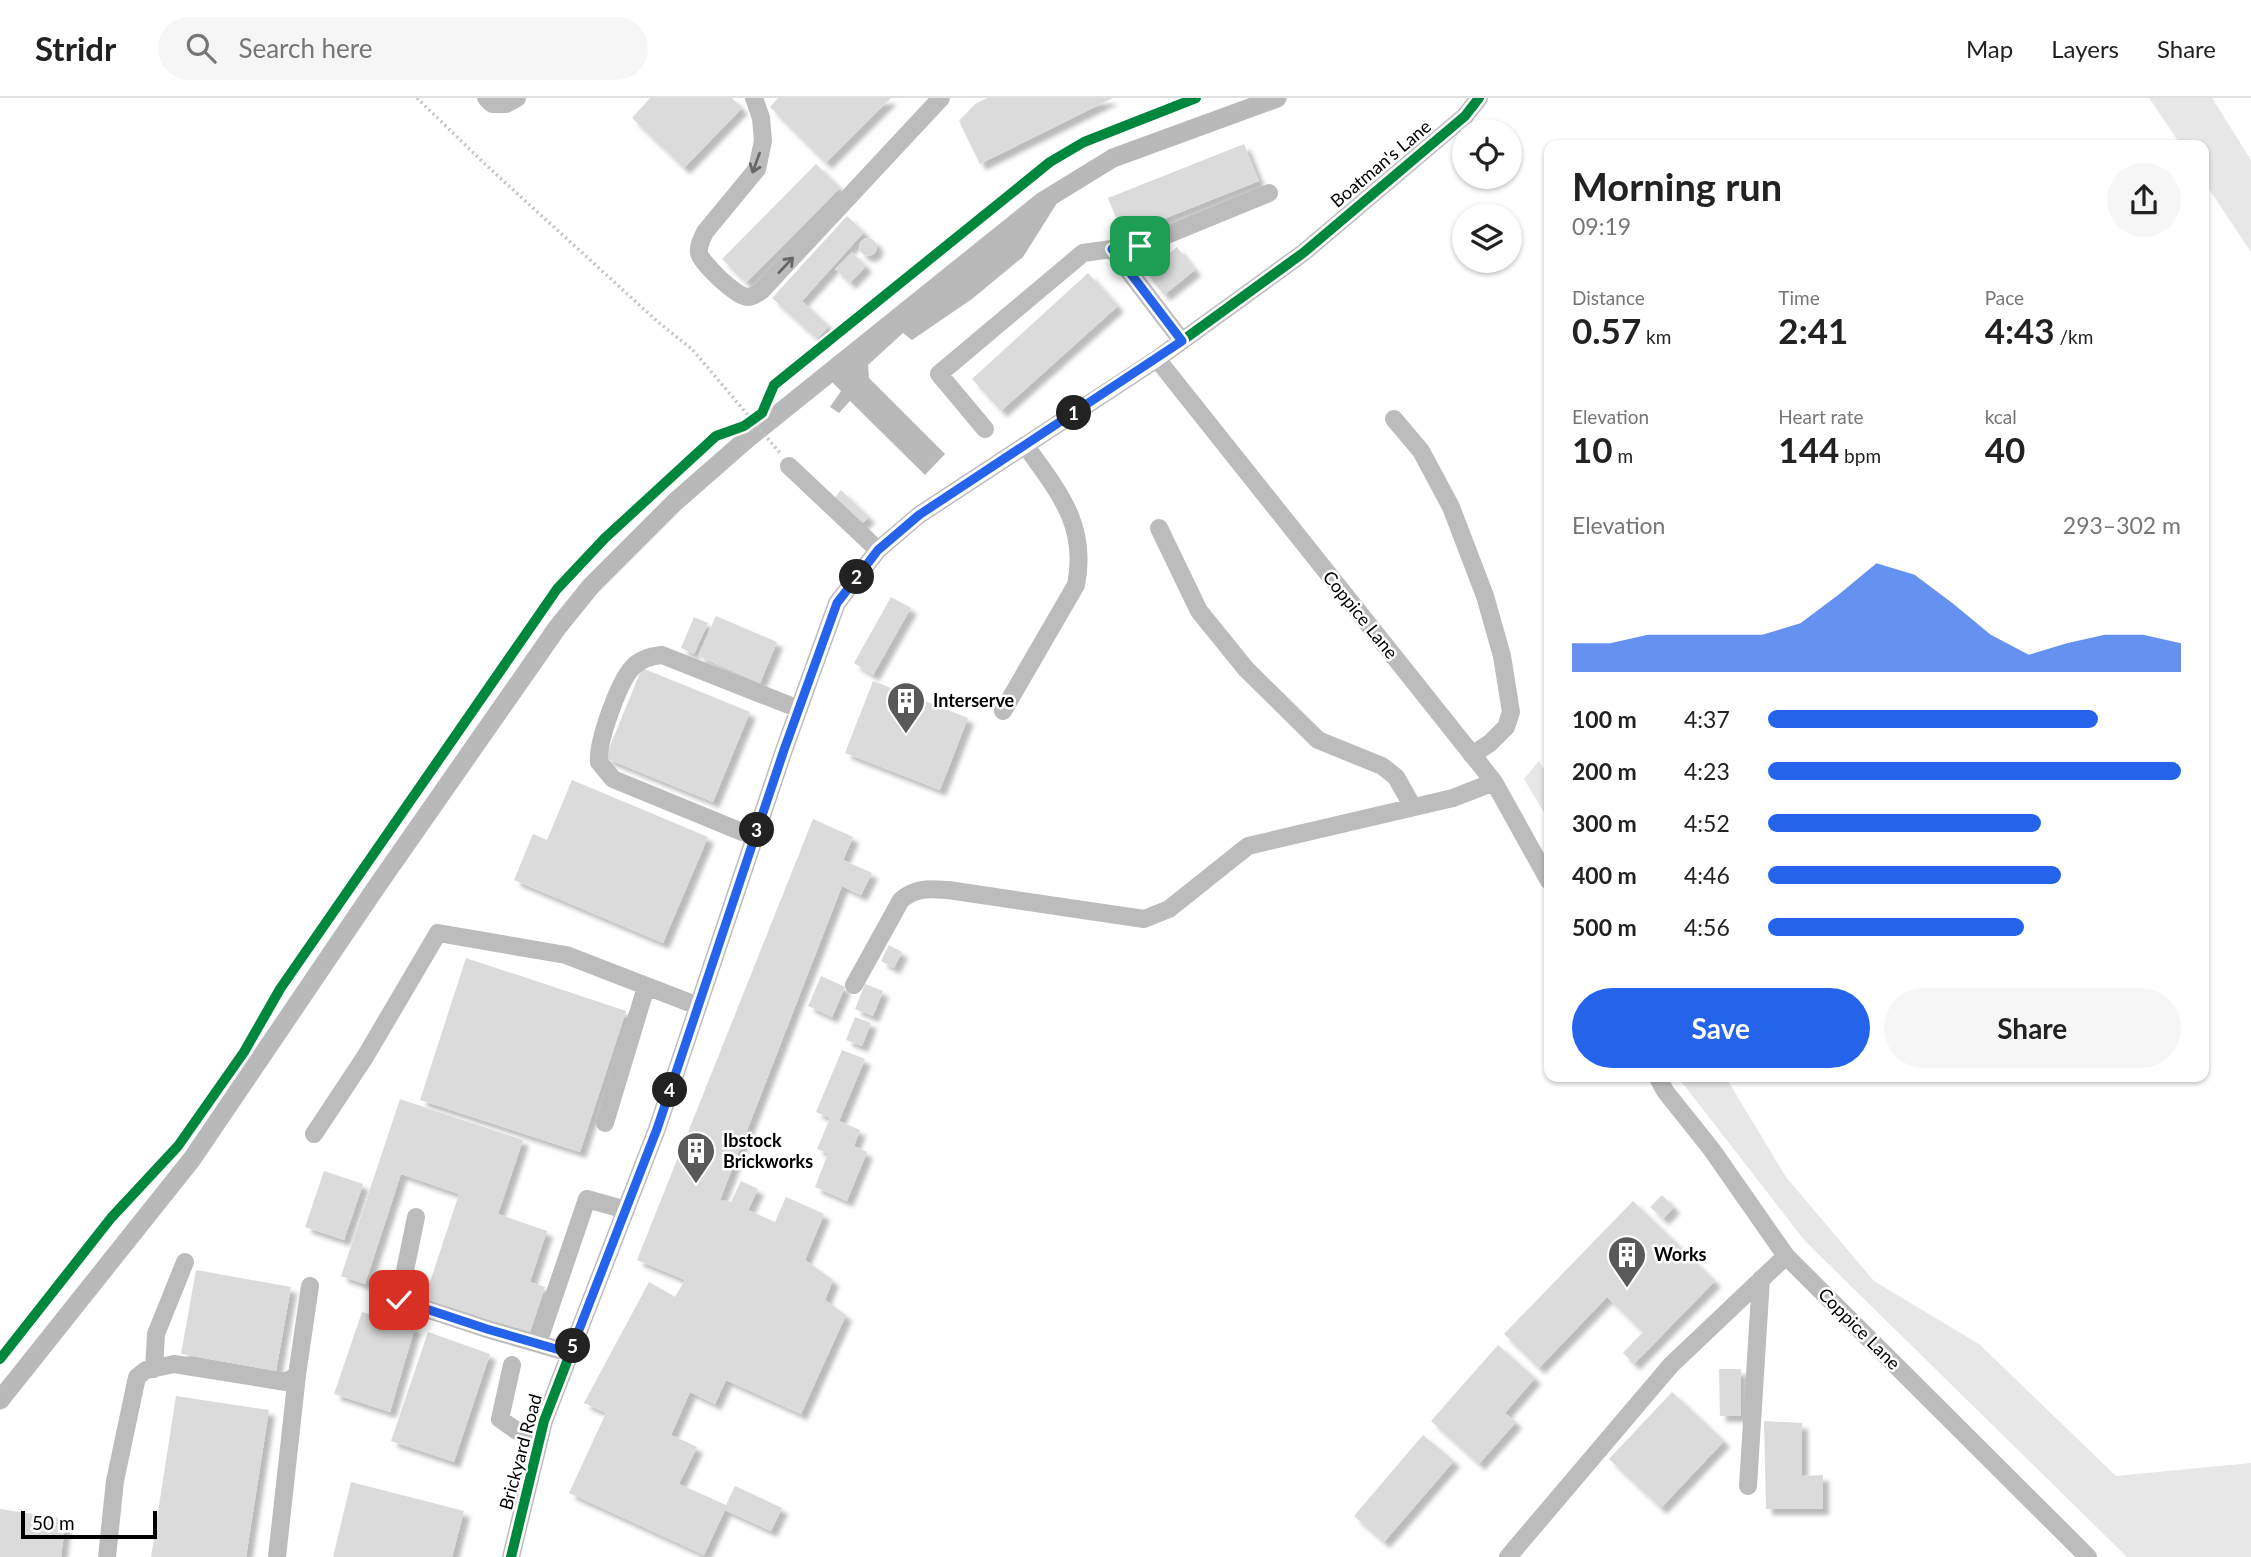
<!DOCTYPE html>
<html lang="en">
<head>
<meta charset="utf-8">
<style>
	body { margin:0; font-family:Lato,sans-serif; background:#f6f6f6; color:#222; height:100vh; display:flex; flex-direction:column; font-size:26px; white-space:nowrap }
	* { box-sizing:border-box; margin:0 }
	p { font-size:23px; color:#767676 }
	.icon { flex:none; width:38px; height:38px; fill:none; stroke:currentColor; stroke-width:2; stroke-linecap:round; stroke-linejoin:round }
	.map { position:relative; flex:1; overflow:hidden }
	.details { position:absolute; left:1544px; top:42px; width:665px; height:942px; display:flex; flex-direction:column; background:#fff; border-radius:14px; box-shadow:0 2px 5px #0004 }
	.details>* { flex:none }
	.fabs { position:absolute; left:1452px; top:21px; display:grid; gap:14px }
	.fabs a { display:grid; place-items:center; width:70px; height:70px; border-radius:50%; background:#fff; box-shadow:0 2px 5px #0004; font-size:35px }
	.scale { position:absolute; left:21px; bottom:18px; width:136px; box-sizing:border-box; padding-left:7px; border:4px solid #000; border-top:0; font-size:19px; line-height:24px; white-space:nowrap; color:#000; -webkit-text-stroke:5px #fff; paint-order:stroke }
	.pin { position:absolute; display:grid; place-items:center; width:60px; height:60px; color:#fff; margin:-30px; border-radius:14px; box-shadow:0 4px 10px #0006 }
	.km { position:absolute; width:35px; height:35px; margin:-18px; border-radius:50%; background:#222; color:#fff; font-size:19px; line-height:35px; text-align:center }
	.round { display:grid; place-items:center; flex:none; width:74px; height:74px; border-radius:37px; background:#f6f6f6 }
	.overview { display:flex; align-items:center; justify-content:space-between; height:119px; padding:0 28px }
	h1 { font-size:38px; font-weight:700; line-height:52px }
	.figures { display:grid; grid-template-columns:repeat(3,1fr); gap:10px; height:119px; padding:7px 28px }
	.figures div { display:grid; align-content:center }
	.figures b { font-size:35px; font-weight:700 }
	.figures small { font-size:19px; font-weight:400 }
	.figures p { font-size:19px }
	.chart { height:196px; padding:14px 28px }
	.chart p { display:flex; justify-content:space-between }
	.chart svg { width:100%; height:126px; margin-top:7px; fill:#2563eb; opacity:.7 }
	.primary-button { display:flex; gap:14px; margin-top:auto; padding:14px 28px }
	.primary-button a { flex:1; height:80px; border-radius:42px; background:#2563eb; color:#fff; font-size:28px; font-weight:700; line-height:80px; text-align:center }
	.primary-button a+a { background:#f6f6f6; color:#222 }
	ul { padding:0 28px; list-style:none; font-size:23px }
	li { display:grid; grid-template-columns:112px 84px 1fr; align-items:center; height:52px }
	li i { height:18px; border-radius:9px; background:#2563eb }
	header { display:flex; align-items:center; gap:42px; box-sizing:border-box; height:98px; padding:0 35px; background:#fff; border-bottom:2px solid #e0e0e0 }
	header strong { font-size:33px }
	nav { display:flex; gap:38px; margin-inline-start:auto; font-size:24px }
	.search { width:490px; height:63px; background:#f6f6f6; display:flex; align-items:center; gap:18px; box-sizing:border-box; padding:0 24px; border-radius:38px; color:#767676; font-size:26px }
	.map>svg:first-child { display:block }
	.green { fill:#e7e7e7 }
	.water { fill:#b9b9b9 }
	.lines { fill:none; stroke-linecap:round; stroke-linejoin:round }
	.canal { stroke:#b9b9b9; stroke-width:19 }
	.building { fill:#dbdbdb; filter:url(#shadow) }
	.path { stroke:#c2c2c2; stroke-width:3.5; stroke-dasharray:2 3.5; stroke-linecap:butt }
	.minor { stroke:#bcbcbc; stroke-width:18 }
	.cycleway-casing { stroke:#fff; stroke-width:15 }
	.cycleway { stroke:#00873e; stroke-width:10 }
	.oneway { stroke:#676767 }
	.route-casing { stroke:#fff; stroke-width:14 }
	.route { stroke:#2563eb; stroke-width:9 }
	.labels { text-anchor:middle; stroke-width:5; stroke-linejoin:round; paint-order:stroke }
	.street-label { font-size:18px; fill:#000; stroke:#fff }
	.poi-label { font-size:18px; font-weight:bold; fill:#000; stroke:#fff; text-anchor:start }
</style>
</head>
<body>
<header>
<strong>Stridr</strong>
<div class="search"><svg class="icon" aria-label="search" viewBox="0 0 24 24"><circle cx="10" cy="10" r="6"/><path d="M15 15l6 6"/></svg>Search here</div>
<nav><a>Map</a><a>Layers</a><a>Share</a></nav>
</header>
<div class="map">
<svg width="2251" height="1459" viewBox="0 0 2251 1459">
	<defs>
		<filter id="shadow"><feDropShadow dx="6" dy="6" stdDeviation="2" flood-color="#0004"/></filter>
	</defs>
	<rect width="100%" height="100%" fill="#fff"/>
	<!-- green -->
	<path class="green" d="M2149,0H2212L2251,62V154L2203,82V47H2181Z
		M1539,663L1549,680V723L1524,681Z
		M1677,978H1725L1786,1079L1874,1183L1979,1246L2116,1378L2251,1365V1459H2127L1805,1143Z"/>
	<!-- water -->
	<path class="water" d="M1069,86L1023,159L972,201L912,242L903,235L868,267L869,280L945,356L925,377L850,303L839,315L830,309L841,293L826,278L1043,103Z"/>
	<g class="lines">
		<!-- canal -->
		<path class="canal" d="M0,1302L192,1061L375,791L557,530L591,488L675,404L747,341L1043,103L1113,60L1277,0"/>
	</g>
	<!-- building -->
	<path class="building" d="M650,0H732L742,10L684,70L632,20Z
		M778,0H891L826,65L770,9Z
		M987,0H1113L980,66L959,23L975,6Z
		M1244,46L1259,83L1123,137L1108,100Z
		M816,66L840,90L746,185L722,161Z
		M847,118L864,134L802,203L829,228L817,241L772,200Z
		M859 149a9 9 0 1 1 18 0a9 9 0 1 1-18 0Z
		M1177,149L1195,172L1164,197L1146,174Z
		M852,154L866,168L850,185L835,171Z
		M1088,175L1118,208L1001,313L972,281Z
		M841,392L869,419L860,428L833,402Z
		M891,499L911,510L873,577L854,565Z
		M716,518L777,544L760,585L698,558Z
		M694,519L708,525L694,556L681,550Z
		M642,570L750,614L713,704L605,660Z
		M873,583L968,620L940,692L845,655Z
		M572,682L708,739L663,845L514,782L533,736L547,742Z
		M813,721L853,739L843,762L872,775L861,797L842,788L720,1102L731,1104L741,1083L758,1091L748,1112L775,1124L786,1099L824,1116L805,1162L833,1182L825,1202L846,1217L801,1316L726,1282L715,1306L690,1294L671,1337L697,1349L679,1386L726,1407L735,1388L782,1410L771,1433L725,1412L704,1457L569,1395L606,1315L584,1305L649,1184L675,1199L685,1182L637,1162Z
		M889,847L902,854L894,870L881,863Z
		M466,860L626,913L580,1054L420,1002Z
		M821,878L845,889L832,919L808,908Z
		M865,886L883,893L873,918L855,911Z
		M855,919L871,925L862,948L846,942Z
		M842,952L865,961L839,1023L860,1032L854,1048L867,1054L847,1103L815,1089L828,1055L817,1051L830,1020L816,1014Z
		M400,1001L523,1042L498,1116L547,1133L530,1184L545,1189L529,1237L424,1202L459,1096L401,1076L365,1186L341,1178Z
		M324,1073L363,1086L344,1142L305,1129Z
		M1662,1097L1674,1109L1663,1121L1650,1109Z
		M1633,1103L1715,1183L1634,1266L1623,1255L1643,1234L1607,1199L1539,1270L1504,1236Z
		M196,1172L291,1189L276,1273L181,1256Z
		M362,1214L415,1229L390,1314L334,1296Z
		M428,1234L490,1256L454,1364L391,1343Z
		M1498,1247L1535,1280L1505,1315L1516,1324L1479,1366L1431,1323Z
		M1719,1271H1741V1318H1720Z
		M1672,1294L1724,1343L1661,1410L1609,1361Z
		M176,1298L269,1312L246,1459H151Z
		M1764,1323L1802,1325V1378L1823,1377V1411H1766Z
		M1423,1337L1454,1363L1384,1444L1354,1418Z
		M351,1384L464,1413L452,1459H333Z
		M0,1411L66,1421L61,1459H0Z"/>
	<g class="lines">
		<!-- path -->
		<path class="path" d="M417,0L486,67L658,224L692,251L780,355"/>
		<!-- minor -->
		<path class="minor" d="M486,0L492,6H506L517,0
			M754,0L761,20L763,43L757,71L705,134C702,141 698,147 699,155C701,165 737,199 747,199C753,199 758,195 762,192L941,0
			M1112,151L1140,148L1269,95
			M1157,261L1494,684L1549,783
			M1394,321L1421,353L1451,409L1485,498L1502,558L1511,614L1506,629L1490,645L1472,657
			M985,331L939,276L1083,155L1112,151L1182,243
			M789,368L878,452
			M1159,430L1199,513L1246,571L1318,642L1382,668L1396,679L1413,709
			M1003,613L1076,487C1088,427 1058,393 1025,347
			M755,738L742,734L613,681L599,664C597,644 619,584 632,570C640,561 650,558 662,557L799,611
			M854,887L901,802C916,789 929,791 948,792L1144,821L1169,811L1248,748L1453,700L1494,684
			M1657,978L1665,993L1712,1052L1786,1158L2088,1459
			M605,1025L646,889
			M314,1036L365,959L438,835L566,857L698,908
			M416,1119L399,1202L487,1231L570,1255
			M538,1245L587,1101L626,1112
			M512,1267L500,1321L517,1333L540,1340
			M154,1271L156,1236L185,1164
			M1748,1388L1761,1181
			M107,1459L115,1383L137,1279L146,1272L174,1266L286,1284L297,1277L310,1188
			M277,1459L297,1277
			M511,1459L544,1323L657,1031L784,652L837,505L878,452L919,417L1157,261L1303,155L1465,18L1479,0
			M1508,1459L1671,1267L1786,1158"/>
		<defs>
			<path id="cycleway" d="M0,1261L111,1120L178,1048L244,954L280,891L557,491L605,440L716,338L744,328L762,315L774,287L1050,64L1084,44L1196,0
				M511,1459L544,1323L657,1031L784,652L837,505L878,452L919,417L1157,261L1303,155L1465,18L1479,0"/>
		</defs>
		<!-- cycleway casing -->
		<use href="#cycleway" class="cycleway-casing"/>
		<!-- cycleway -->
		<use href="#cycleway" class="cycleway"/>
	</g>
	<!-- one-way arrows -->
	<defs><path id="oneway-shaft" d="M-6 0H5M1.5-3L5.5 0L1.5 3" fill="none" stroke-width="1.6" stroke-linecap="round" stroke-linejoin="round" transform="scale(1.75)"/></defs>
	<g class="oneway">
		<use href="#oneway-shaft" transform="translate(756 65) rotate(110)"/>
		<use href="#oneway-shaft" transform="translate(786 167) rotate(-47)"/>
	</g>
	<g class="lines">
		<defs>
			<path id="route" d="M399,1202L487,1231L570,1255L657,1031L784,652L837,505L878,452L919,417L1182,243L1112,151L1140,148"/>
		</defs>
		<!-- route casing -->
		<use href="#route" class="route-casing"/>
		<!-- route -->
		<use href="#route" class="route"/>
	</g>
	<!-- icons -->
	<defs>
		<symbol id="building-pin" viewBox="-11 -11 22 30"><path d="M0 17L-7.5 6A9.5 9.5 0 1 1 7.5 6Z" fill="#595959" stroke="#fff"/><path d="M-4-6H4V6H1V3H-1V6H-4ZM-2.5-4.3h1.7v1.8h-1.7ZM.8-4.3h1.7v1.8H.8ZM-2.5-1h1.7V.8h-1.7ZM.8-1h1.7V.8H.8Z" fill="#fff"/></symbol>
	</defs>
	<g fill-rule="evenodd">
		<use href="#building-pin" x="884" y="581" width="44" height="60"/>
		<use href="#building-pin" x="674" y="1031" width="44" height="60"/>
		<use href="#building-pin" x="1605" y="1135" width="44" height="60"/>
	</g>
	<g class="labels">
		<!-- street labels -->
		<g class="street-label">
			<text transform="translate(1381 66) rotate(-40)" y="6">Boatman's Lane</text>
			<text transform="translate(1360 517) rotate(51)" y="6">Coppice Lane</text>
			<text transform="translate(1859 1231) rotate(45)" y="6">Coppice Lane</text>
			<text transform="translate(521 1354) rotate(-75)" y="6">Brickyard Road</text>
		</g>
		<!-- poi labels -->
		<g class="poi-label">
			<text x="933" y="609">Interserve</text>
			<text x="723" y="1049">Ibstock<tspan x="723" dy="21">Brickworks</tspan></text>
			<text x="1654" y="1163">Works</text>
		</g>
	</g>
</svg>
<div class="fabs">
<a><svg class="icon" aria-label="locate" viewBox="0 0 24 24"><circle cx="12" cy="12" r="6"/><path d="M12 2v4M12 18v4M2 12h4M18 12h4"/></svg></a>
<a><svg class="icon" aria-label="layers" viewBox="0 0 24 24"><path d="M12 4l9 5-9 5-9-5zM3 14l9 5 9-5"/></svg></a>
</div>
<div class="scale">50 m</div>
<div class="pin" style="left:1140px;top:148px;background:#1e9e55"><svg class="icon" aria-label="arrive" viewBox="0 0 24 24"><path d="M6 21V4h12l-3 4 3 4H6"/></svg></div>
<div class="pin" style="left:399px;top:1202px;background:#d93025"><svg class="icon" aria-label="check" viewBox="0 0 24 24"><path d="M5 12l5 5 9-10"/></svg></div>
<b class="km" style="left:1074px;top:315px">1</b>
<b class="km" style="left:857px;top:479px">2</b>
<b class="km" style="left:757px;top:732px">3</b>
<b class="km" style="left:670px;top:992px">4</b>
<b class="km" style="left:573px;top:1248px">5</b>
<section class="details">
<div class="overview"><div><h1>Morning run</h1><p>09:19</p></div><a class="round"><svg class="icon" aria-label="share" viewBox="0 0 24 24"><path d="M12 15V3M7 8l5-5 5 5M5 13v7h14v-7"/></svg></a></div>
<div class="figures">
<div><p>Distance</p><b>0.57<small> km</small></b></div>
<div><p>Time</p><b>2:41</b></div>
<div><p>Pace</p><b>4:43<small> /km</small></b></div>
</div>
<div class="figures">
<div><p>Elevation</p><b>10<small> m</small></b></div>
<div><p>Heart rate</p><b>144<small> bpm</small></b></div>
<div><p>kcal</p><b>40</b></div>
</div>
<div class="chart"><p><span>Elevation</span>293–302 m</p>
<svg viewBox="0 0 160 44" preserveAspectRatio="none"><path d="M0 44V34L10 34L20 31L30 31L40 31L50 31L60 27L70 17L80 6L90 10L100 20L110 31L120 38L130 34L140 31L150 31L160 34V44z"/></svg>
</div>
<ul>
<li><b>100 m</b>4:37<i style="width:80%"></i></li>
<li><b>200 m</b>4:23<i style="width:100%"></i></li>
<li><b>300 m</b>4:52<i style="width:66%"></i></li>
<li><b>400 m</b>4:46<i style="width:71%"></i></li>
<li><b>500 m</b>4:56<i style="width:62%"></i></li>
</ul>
<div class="primary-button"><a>Save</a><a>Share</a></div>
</section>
</div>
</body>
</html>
